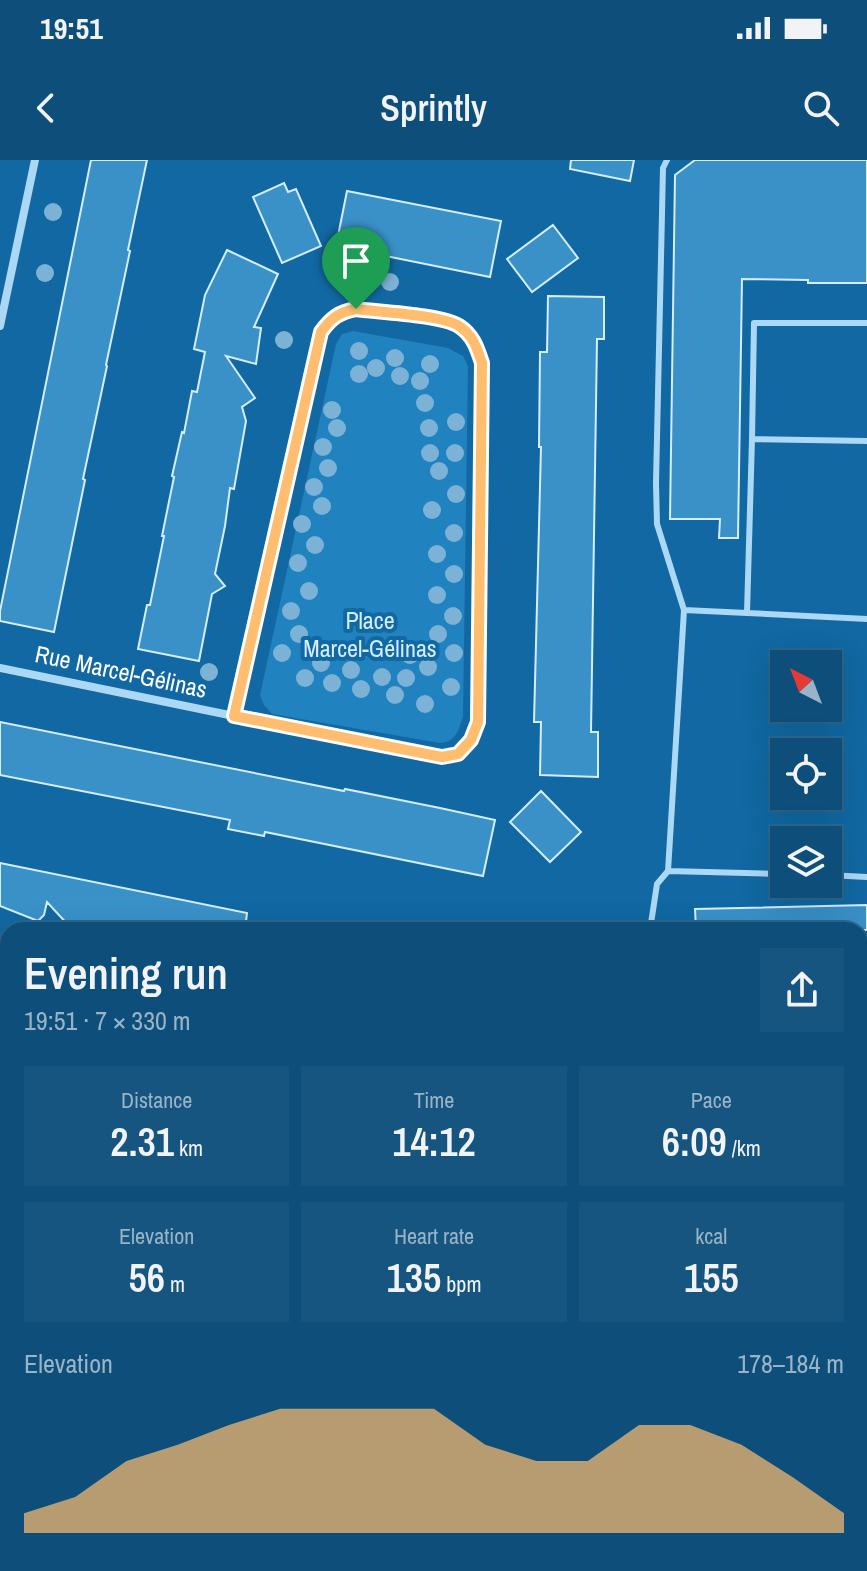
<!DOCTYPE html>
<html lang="en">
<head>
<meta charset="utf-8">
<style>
	body { margin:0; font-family:"Archivo Narrow",sans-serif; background:#16557f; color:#f1f3f6; height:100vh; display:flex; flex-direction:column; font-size:30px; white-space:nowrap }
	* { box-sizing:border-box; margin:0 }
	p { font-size:26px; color:#9ab4c7 }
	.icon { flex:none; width:44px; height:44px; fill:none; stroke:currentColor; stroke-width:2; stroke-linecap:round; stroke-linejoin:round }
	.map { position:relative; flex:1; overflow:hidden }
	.details { position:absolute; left:0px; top:762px; width:868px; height:650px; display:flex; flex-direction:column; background:#0d4e7a; border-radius:24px 24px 0 0; box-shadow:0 8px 32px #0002,0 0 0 2px #2d658b }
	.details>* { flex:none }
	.needle { width:52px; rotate:318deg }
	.buttons { position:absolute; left:770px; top:490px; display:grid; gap:16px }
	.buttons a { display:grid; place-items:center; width:72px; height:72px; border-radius:0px; background:#0d4e7a; box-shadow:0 8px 32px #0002,0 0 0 2px #2d658b; font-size:40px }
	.pin { position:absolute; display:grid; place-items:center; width:68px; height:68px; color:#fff; margin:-82px -34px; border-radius:50% 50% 50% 0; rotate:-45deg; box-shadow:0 0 8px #0007 }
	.pin .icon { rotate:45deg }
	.round { display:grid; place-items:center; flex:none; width:84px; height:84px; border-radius:0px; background:#16557f }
	.summary { display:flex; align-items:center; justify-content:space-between; height:136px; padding:0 24px }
	h1 { font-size:44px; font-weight:600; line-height:60px }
	.figures { display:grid; grid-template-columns:repeat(3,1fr); gap:12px; height:136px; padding:8px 24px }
	.figures div { display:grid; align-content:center; border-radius:0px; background:#16557f; text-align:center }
	.figures b { font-size:40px; font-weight:600 }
	.figures small { font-size:22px; font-weight:400 }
	.figures p { font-size:22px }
	.chart { height:224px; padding:16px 24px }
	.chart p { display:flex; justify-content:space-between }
	.chart svg { width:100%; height:144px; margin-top:8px; fill:#ffbe6f; opacity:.7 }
	.status { display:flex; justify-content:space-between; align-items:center; height:56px; padding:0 40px; background:#0d4e7a; direction:ltr }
	.status svg { height:22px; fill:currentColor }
	header { display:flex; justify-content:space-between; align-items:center; height:104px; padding:0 24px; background:#0d4e7a; font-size:36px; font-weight:600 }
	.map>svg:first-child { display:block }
	.green { fill:#2082bf }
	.building { fill:#3a91c8; stroke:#d4eefe; stroke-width:2 }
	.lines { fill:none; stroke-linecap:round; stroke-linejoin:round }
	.lane { stroke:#aad8f5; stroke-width:6 }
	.street { stroke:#aad8f5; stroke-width:8 }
	.secondary { stroke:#dbf0fe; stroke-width:16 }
	.tree { fill:#7cb2d5 }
	.route-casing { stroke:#fff; stroke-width:16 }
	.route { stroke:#ffbe6f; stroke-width:10 }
	.labels { text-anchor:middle; stroke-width:8; stroke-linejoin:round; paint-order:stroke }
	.park-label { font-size:24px; fill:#d4eefe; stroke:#1168a2 }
	.street-label { font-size:24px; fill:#fff; stroke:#1168a2 }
</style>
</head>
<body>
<div class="status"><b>19:51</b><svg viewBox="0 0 49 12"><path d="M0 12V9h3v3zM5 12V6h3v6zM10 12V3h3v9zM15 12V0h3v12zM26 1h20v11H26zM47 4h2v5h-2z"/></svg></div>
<header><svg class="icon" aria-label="back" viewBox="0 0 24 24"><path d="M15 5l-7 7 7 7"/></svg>Sprintly<svg class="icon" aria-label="search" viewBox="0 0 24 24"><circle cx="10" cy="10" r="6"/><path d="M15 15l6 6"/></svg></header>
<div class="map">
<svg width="867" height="1411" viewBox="0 0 867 1411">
	<rect width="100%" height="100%" fill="#1168a2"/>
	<!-- green -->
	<path class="green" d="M353,171L448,188L463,196L468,206L463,557C458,571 456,582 440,583L272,554L264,545L260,535L336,184L342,174Z"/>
	<!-- building -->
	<path class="building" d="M91,0H147L128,90L130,91L106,205L107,206L83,319L85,320L54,472L0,461V451Z
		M571,0H634L630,21L570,9Z
		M695,0H867V123H808V120L742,119L738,378H719L720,359H670L675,15Z
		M284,23L288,32L296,29L321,86L282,103L253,37Z
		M347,31L501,61L490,117L336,86Z
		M553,65L578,98L532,132L507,99Z
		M227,90L278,114L254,167L261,168L256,204L226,196L255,238L242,247L246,261L234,329L230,328L225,366L215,414L225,426L212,434L199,501L138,489L147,445H150L164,376H162L174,317L172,316L182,272L184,273L192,231L197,232L205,192L194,189L205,135Z
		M548,136L604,137V179H597L591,572H598V617L540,615L541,562H534L541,287H539L540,192H547Z
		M0,562L344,631L345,629L440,648L495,660L483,716L265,672L264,676L228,669L230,660L0,615Z
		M541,631L581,672L550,702L510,662Z
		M0,703L247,753L245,770H84L70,767L47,742L44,755L38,761L0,746Z
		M867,745V770H696L695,749Z"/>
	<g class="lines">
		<!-- lane -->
		<path class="lane" d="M667,0L663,8L656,323L657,364L684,450
			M867,163H754L752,279L867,281
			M752,279L747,453L867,459
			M747,453L684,450L668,711L784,714
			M828,715L867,717
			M650,770L657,724L668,711"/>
		<!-- street -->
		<path class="street" d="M0,166L35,0
			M0,508L234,556L442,597L458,594L471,580L478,562L482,203C477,188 473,177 460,167C447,158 359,146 343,151C332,155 327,163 321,172L234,556
			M0,1286L8,1288
			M597,1404L631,1411"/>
		<!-- secondary -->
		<path class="secondary" d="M0,812L8,813
			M0,858L8,859
			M860,979L867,981
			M860,1025L867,1027"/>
	</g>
	<!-- trees -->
	<g class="tree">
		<circle cx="53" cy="52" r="9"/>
		<circle cx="45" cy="113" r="9"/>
		<circle cx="390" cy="122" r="9"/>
		<circle cx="284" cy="180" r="9"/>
		<circle cx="359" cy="191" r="9"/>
		<circle cx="395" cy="198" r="9"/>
		<circle cx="430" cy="204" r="9"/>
		<circle cx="376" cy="208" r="9"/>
		<circle cx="359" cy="214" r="9"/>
		<circle cx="400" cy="216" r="9"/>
		<circle cx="420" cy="221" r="9"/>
		<circle cx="425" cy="243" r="9"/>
		<circle cx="332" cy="250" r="9"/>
		<circle cx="456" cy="262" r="9"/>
		<circle cx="337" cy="268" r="9"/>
		<circle cx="429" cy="268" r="9"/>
		<circle cx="323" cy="287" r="9"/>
		<circle cx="430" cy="293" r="9"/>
		<circle cx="455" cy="293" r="9"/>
		<circle cx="328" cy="308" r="9"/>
		<circle cx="439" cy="311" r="9"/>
		<circle cx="314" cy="327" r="9"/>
		<circle cx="456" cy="334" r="9"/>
		<circle cx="322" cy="346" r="9"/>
		<circle cx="432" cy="350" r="9"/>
		<circle cx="302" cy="364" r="9"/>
		<circle cx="454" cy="373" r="9"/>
		<circle cx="315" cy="385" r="9"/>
		<circle cx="437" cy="394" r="9"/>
		<circle cx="298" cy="403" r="9"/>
		<circle cx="454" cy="414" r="9"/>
		<circle cx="309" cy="431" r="9"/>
		<circle cx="437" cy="435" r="9"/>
		<circle cx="291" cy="451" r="9"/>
		<circle cx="453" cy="456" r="9"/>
		<circle cx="299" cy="474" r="9"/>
		<circle cx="438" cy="474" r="9"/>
		<circle cx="282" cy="493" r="9"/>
		<circle cx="454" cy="493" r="9"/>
		<circle cx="410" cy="495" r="9"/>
		<circle cx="321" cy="503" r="9"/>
		<circle cx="428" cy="507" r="9"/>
		<circle cx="351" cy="510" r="9"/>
		<circle cx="209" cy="512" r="9"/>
		<circle cx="382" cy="517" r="9"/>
		<circle cx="305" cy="518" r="9"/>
		<circle cx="406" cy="518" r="9"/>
		<circle cx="332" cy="523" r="9"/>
		<circle cx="451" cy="527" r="9"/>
		<circle cx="361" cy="529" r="9"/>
		<circle cx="395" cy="535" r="9"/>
		<circle cx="425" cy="544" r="9"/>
	</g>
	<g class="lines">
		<defs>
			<path id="route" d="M356,149C379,152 442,155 459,166C473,175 477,188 482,203L478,562L471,580L458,594L442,597L234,556L321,172C331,158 339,152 356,149Z"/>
		</defs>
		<!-- route casing -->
		<use href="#route" class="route-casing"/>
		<!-- route -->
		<use href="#route" class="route"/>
	</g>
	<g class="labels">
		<!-- park labels -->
		<g class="park-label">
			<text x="370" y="469">Place<tspan x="370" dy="28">Marcel-Gélinas</tspan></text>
		</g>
		<!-- street labels -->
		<g class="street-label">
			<text transform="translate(121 512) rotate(12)" y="8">Rue Marcel-Gélinas</text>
		</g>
	</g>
</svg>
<div class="buttons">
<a><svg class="needle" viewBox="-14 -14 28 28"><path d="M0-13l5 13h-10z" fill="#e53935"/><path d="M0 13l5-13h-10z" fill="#9ab4c7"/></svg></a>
<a><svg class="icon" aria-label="locate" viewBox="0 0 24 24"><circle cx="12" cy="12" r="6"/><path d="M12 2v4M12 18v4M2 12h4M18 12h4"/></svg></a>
<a><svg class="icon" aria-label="layers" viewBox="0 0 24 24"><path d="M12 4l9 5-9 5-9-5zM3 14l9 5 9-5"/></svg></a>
</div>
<div class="pin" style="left:356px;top:149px;background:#1e9e55"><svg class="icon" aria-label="arrive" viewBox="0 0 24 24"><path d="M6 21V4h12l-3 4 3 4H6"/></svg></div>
<section class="details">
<div class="summary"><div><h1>Evening run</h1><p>19:51 · 7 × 330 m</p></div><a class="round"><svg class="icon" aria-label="share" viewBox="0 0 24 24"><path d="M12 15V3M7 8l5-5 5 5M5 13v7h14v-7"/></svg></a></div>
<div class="figures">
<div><p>Distance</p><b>2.31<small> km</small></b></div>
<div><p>Time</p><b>14:12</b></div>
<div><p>Pace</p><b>6:09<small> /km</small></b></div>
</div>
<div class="figures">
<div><p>Elevation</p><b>56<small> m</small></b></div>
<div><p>Heart rate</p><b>135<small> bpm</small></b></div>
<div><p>kcal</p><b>155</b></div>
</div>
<div class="chart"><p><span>Elevation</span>178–184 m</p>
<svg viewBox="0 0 160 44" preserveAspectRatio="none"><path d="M0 44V38L10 33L20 22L30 17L40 11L50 6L60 6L70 6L80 6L90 17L100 22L110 22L120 11L130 11L140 17L150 27L160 38V44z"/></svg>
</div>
</section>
</div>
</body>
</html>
